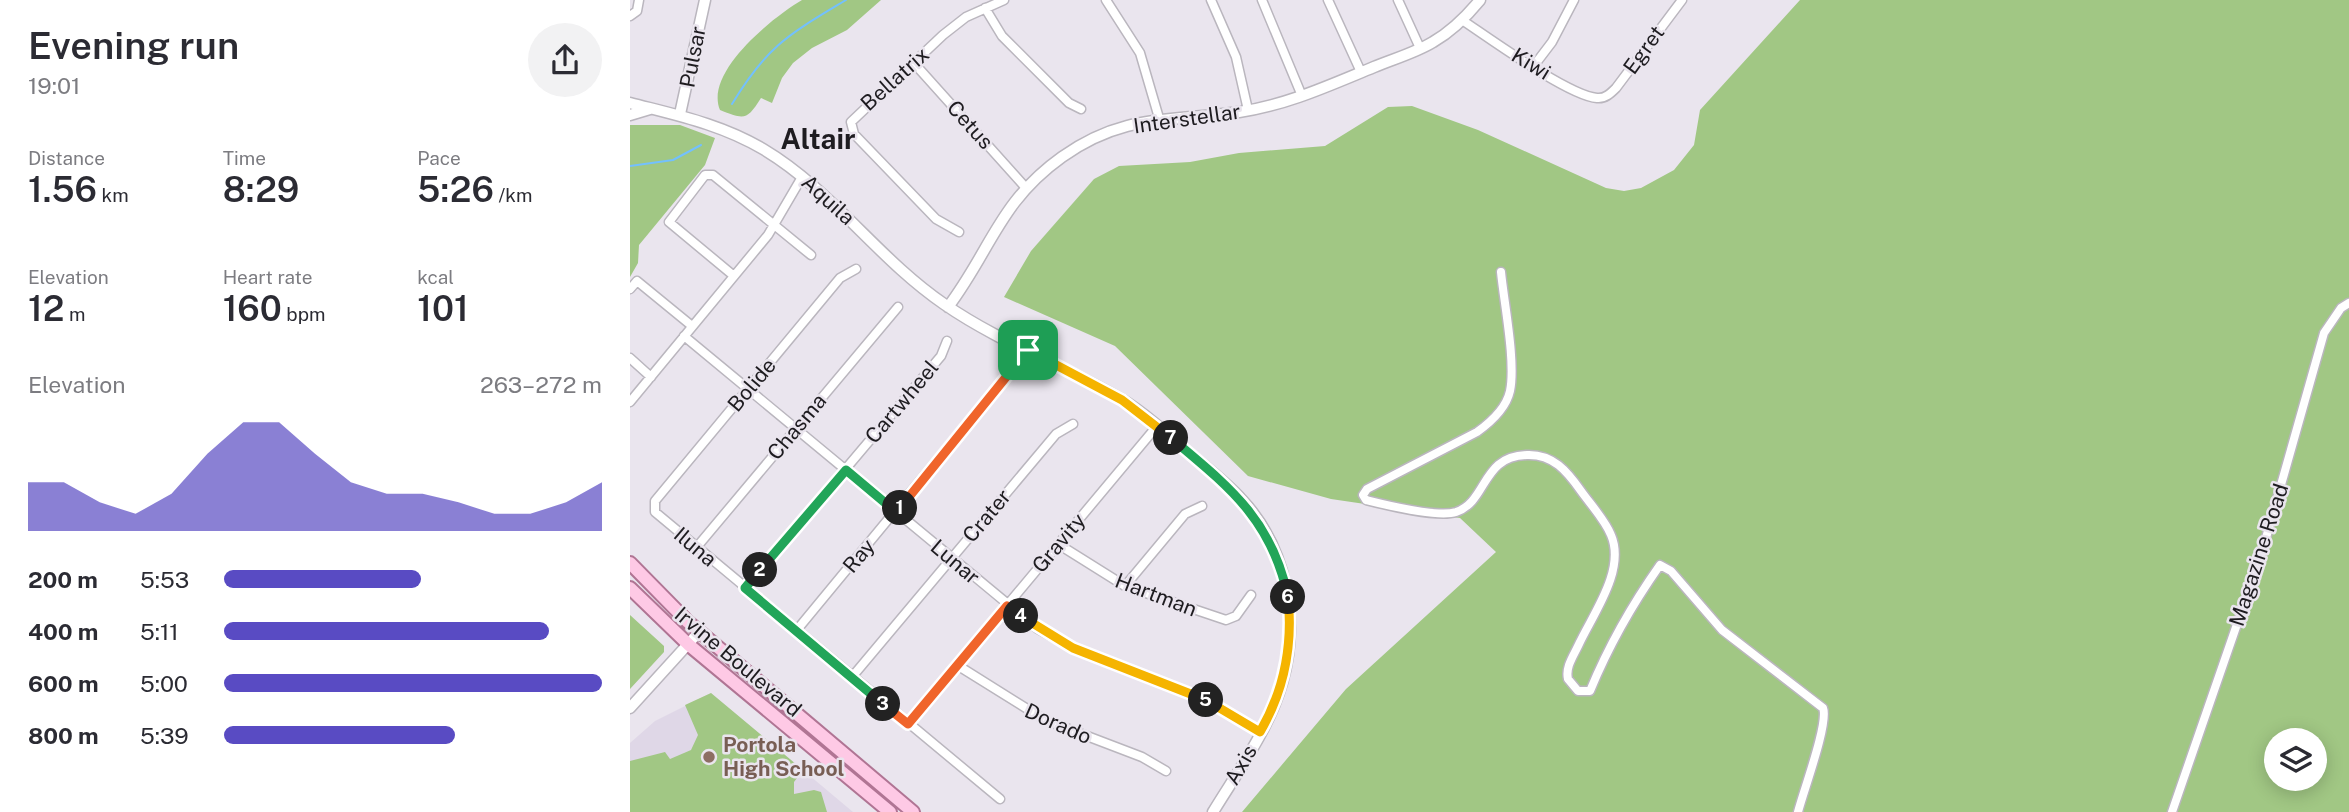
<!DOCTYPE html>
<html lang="en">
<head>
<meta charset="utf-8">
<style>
	body { margin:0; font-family:"Public Sans",sans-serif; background:#f2f2f3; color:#2b2b33; height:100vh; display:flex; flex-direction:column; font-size:26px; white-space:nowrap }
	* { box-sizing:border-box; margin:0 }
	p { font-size:23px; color:#7c7c81 }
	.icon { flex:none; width:38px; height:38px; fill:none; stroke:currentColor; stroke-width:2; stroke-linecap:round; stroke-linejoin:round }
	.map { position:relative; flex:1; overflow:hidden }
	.details { display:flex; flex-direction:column; background:#fff; width:630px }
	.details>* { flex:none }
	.controls { position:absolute; left:1634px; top:728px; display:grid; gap:14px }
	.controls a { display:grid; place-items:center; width:63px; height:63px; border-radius:50%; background:#fff; box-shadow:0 4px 18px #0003; font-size:35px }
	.pin { position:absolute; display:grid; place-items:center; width:60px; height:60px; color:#fff; margin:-30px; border-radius:14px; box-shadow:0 4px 10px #0006 }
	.km { position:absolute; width:35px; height:35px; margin:-18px; border-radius:50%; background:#222; color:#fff; font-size:19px; line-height:35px; text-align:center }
	.round { display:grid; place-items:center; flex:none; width:74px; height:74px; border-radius:37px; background:#f2f2f3 }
	.head { display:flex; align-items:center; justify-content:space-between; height:119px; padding:0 28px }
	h1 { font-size:38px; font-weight:600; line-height:52px }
	.stats { display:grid; grid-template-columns:repeat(3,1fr); gap:10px; height:119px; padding:7px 28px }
	.stats div { display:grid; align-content:center }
	.stats b { font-size:35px; font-weight:600 }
	.stats small { font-size:19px; font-weight:400 }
	.stats p { font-size:19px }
	.chart { height:196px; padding:14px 28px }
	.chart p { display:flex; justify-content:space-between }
	.chart svg { width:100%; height:126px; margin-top:7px; fill:#594bc3; opacity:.7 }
	ul { padding:0 28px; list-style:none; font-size:23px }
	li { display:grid; grid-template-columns:112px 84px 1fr; align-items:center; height:52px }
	li i { height:18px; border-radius:9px; background:#594bc3 }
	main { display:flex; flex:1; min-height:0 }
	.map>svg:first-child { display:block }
	.built { fill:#dfd7e7 }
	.green { fill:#a1c784; fill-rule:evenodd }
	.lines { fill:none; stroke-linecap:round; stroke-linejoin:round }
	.stream { stroke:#73c0fe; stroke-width:2 }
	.minor-casing { stroke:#bab6be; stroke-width:11 }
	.tertiary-casing { stroke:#bab6be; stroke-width:13 }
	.primary-casing { stroke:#b07594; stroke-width:16 }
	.minor { stroke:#fff; stroke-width:8 }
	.tertiary { stroke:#fff; stroke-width:10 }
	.primary { stroke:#fec9e5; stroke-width:12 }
	.split-1-casing { stroke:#fff; stroke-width:14 }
	.split-2-casing { stroke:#fff; stroke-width:14 }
	.split-3-casing { stroke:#fff; stroke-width:14 }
	.split-4-casing { stroke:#fff; stroke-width:14 }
	.split-5-casing { stroke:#fff; stroke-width:14 }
	.split-6-casing { stroke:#fff; stroke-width:14 }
	.split-7-casing { stroke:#fff; stroke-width:14 }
	.split-8-casing { stroke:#fff; stroke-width:14 }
	.split-1 { stroke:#f0652b; stroke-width:9 }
	.split-2 { stroke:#22a559; stroke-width:9 }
	.split-3 { stroke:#22a559; stroke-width:9 }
	.split-4 { stroke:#f0652b; stroke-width:9 }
	.split-5 { stroke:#f5b400; stroke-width:9 }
	.split-6 { stroke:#f5b400; stroke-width:9 }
	.split-7 { stroke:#22a559; stroke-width:9 }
	.split-8 { stroke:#f5b400; stroke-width:9 }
	.education-dot { fill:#8d6e63; stroke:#eae5ee; stroke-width:2.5 }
	.labels { text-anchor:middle; stroke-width:5; stroke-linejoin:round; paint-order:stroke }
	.street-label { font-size:21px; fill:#1e1c20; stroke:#eae5ee }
	.education-label { font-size:21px; font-weight:bold; fill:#785e54; stroke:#eae5ee; text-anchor:start }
	.district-label { font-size:28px; font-weight:bold; fill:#1e1c20; stroke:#eae5ee }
</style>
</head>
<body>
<main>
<section class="details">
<div class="head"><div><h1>Evening run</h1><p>19:01</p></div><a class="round"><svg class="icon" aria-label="share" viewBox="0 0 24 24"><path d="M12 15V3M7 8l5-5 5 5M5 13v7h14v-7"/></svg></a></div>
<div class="stats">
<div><p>Distance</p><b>1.56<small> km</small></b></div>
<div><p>Time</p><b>8:29</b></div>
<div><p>Pace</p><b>5:26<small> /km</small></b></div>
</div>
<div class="stats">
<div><p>Elevation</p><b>12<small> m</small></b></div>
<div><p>Heart rate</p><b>160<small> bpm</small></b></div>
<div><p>kcal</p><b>101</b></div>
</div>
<div class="chart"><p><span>Elevation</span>263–272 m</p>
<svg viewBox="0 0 160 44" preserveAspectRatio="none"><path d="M0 44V27L10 27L20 34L30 38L40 31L50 17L60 6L70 6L80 17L90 27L100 31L110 31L120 34L130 38L140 38L150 34L160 27V44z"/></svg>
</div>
<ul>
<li><b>200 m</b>5:53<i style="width:52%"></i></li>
<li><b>400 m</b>5:11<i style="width:86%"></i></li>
<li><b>600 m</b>5:00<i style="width:100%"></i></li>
<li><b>800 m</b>5:39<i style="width:61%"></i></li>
</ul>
</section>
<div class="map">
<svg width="1719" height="812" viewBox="0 0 1719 812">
	<rect width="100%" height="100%" fill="#eae5ee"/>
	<!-- built -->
	<path class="built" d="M81,693L223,812H0V743L25,721Z"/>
	<!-- green -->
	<path class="green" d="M172,0H251L217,30L182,48L163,63L152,78L142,103L131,98C117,120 115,120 90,110C74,72 143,17 172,0Z
		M1170,0H1719V812H612L716,689L866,552L830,518L701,499L618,476L485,346L374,297L401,251L464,179L489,166L560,162L609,153L695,146L758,107L782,106L848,130L976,188L994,191L1011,188L1044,170L1064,145L1070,110ZM1647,740H1685V779H1647Z
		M0,125H50L85,138L75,165L9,245L8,263L0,277Z
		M0,615L34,646V652L0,689Z
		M81,693L173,770L164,782V794L184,790L191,792L197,812H0V761L35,752L40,759L61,750L68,735L55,705Z"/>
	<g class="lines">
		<!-- stream -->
		<path class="stream" d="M102,104C138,45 158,35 216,0
			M0,166L43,160L71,145"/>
		<defs>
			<path id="minor" d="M476,0L510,53L529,118
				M581,0L606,57L618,110
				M632,0L672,96
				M698,0L731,72
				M768,0L790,48
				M355,8L372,36L439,103L451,109
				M0,16L7,11L9,0
				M832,20C859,38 939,96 967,98C975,99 981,93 986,88L1052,0
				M283,62L396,188
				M903,67L922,42L944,0
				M329,232L306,219L224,134L221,122L313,35L336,17L374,0
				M226,269L210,278L25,501V512L370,799
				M871,272C874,303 886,362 880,391C876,409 861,422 847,432L737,489L733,495L736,500C756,505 807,518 826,512C858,501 851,456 897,455C923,454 937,471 951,491C961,505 975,520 981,535C996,570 963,614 949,644C944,655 935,667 938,679L948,691H960C979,645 1001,606 1030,565L1041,571L1092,630L1193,708C1199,723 1173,792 1168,812
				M104,276L39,222L75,175H83L181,255
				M0,289L7,281L62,326
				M54,336L408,629L443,648L573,699L630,732
				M0,358L21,377
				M0,402L138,235L172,177
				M428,544L495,586L596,620L606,616L621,595
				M66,548L268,307
				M495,586L555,514L572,506
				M115,588L311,356L317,341
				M166,631L398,350
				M327,665L415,720L512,757L536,771
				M222,677L426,434L443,424
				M278,724L527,426
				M1542,812L1632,552L1694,333L1711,308L1719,303"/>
			<path id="tertiary" d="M0,103C46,115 91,124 133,149C202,190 248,259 314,304C369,342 434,366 491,399C514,413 535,432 555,450C574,466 595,481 612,500C657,548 670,621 652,683C639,729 608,771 583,812
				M50,114L75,0
				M0,115L20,109
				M318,307C361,250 369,202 432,157C494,113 540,122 609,112C657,105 700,85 744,67C763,59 785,53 803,42C822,31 836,17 850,0
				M0,708L69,632"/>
			<path id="primary" d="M0,563L58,622L283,812
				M0,588L59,645L260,812"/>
		</defs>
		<!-- minor casing -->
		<use href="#minor" class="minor-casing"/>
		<!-- tertiary casing -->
		<use href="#tertiary" class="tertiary-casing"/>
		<!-- primary casing -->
		<use href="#primary" class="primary-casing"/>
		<!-- minor -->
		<use href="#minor" class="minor"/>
		<!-- tertiary -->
		<use href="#tertiary" class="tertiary"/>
		<!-- primary -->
		<use href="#primary" class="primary"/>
	</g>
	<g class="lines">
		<defs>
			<path id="split-1" d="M270,508L398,350"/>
			<path id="split-2" d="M130,570L216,470L266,512L270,508"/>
			<path id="split-3" d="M130,570L115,588L253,704"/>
			<path id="split-4" d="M253,704L278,724L377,606L391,616"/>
			<path id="split-5" d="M391,616L443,648L576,700"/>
			<path id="split-6" d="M576,700L630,732C655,689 663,645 658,597"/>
			<path id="split-7" d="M541,438C598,486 642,519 658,597"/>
			<path id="split-8" d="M398,350L492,400L541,438"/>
		</defs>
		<!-- split-1 casing -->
		<use href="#split-1" class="split-1-casing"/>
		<!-- split-2 casing -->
		<use href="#split-2" class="split-2-casing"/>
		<!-- split-3 casing -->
		<use href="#split-3" class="split-3-casing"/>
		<!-- split-4 casing -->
		<use href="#split-4" class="split-4-casing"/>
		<!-- split-5 casing -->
		<use href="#split-5" class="split-5-casing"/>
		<!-- split-6 casing -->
		<use href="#split-6" class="split-6-casing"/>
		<!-- split-7 casing -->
		<use href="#split-7" class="split-7-casing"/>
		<!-- split-8 casing -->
		<use href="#split-8" class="split-8-casing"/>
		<!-- split-1 -->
		<use href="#split-1" class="split-1"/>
		<!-- split-2 -->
		<use href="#split-2" class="split-2"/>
		<!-- split-3 -->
		<use href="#split-3" class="split-3"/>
		<!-- split-4 -->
		<use href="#split-4" class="split-4"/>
		<!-- split-5 -->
		<use href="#split-5" class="split-5"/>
		<!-- split-6 -->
		<use href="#split-6" class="split-6"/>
		<!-- split-7 -->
		<use href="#split-7" class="split-7"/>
		<!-- split-8 -->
		<use href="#split-8" class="split-8"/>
	</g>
	<!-- markers -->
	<circle class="education-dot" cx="79" cy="757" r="7"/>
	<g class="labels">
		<!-- street labels -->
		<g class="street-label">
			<text transform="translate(1014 50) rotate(-54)" y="7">Egret</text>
			<text transform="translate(63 57) rotate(-79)" y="7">Pulsar</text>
			<text transform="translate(901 64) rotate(31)" y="7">Kiwi</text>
			<text transform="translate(265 79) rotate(-42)" y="7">Bellatrix</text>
			<text transform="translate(557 119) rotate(-8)" y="7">Interstellar</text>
			<text transform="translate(340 125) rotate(48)" y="7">Cetus</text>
			<text transform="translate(198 200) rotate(42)" y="7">Aquila</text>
			<text transform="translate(122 385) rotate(-50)" y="7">Bolide</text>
			<text transform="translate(272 402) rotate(-50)" y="7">Cartwheel</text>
			<text transform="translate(167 427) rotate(-50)" y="7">Chasma</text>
			<text transform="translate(357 516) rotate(-50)" y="7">Crater</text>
			<text transform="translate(429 543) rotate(-50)" y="7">Gravity</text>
			<text transform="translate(65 547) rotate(40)" y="7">Iluna</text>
			<text transform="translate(1629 555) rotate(-72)" y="7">Magazine Road</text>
			<text transform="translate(229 556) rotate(-50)" y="7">Ray</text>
			<text transform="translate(325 562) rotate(40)" y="7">Lunar</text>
			<text transform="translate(526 595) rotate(21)" y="7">Hartman</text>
			<text transform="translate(108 662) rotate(40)" y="7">Irvine Boulevard</text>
			<text transform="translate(428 724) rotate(24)" y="7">Dorado</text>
			<text transform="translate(611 765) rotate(-60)" y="7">Axis</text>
		</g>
		<!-- education labels -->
		<g class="education-label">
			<text x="93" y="752">Portola<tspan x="93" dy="24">High School</tspan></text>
		</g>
		<!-- district labels -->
		<g class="district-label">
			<text x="188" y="149">Altair</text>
		</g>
	</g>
</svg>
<div class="controls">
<a><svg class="icon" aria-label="layers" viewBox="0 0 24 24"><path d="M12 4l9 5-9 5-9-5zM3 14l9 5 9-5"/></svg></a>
</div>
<div class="pin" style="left:398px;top:350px;background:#1e9e55"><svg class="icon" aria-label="arrive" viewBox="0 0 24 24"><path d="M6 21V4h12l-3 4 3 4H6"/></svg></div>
<b class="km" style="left:270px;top:508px">1</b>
<b class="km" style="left:130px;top:570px">2</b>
<b class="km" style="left:253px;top:704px">3</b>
<b class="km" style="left:391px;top:616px">4</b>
<b class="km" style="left:576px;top:700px">5</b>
<b class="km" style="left:658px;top:597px">6</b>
<b class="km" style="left:541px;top:438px">7</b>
</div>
</main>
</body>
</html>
